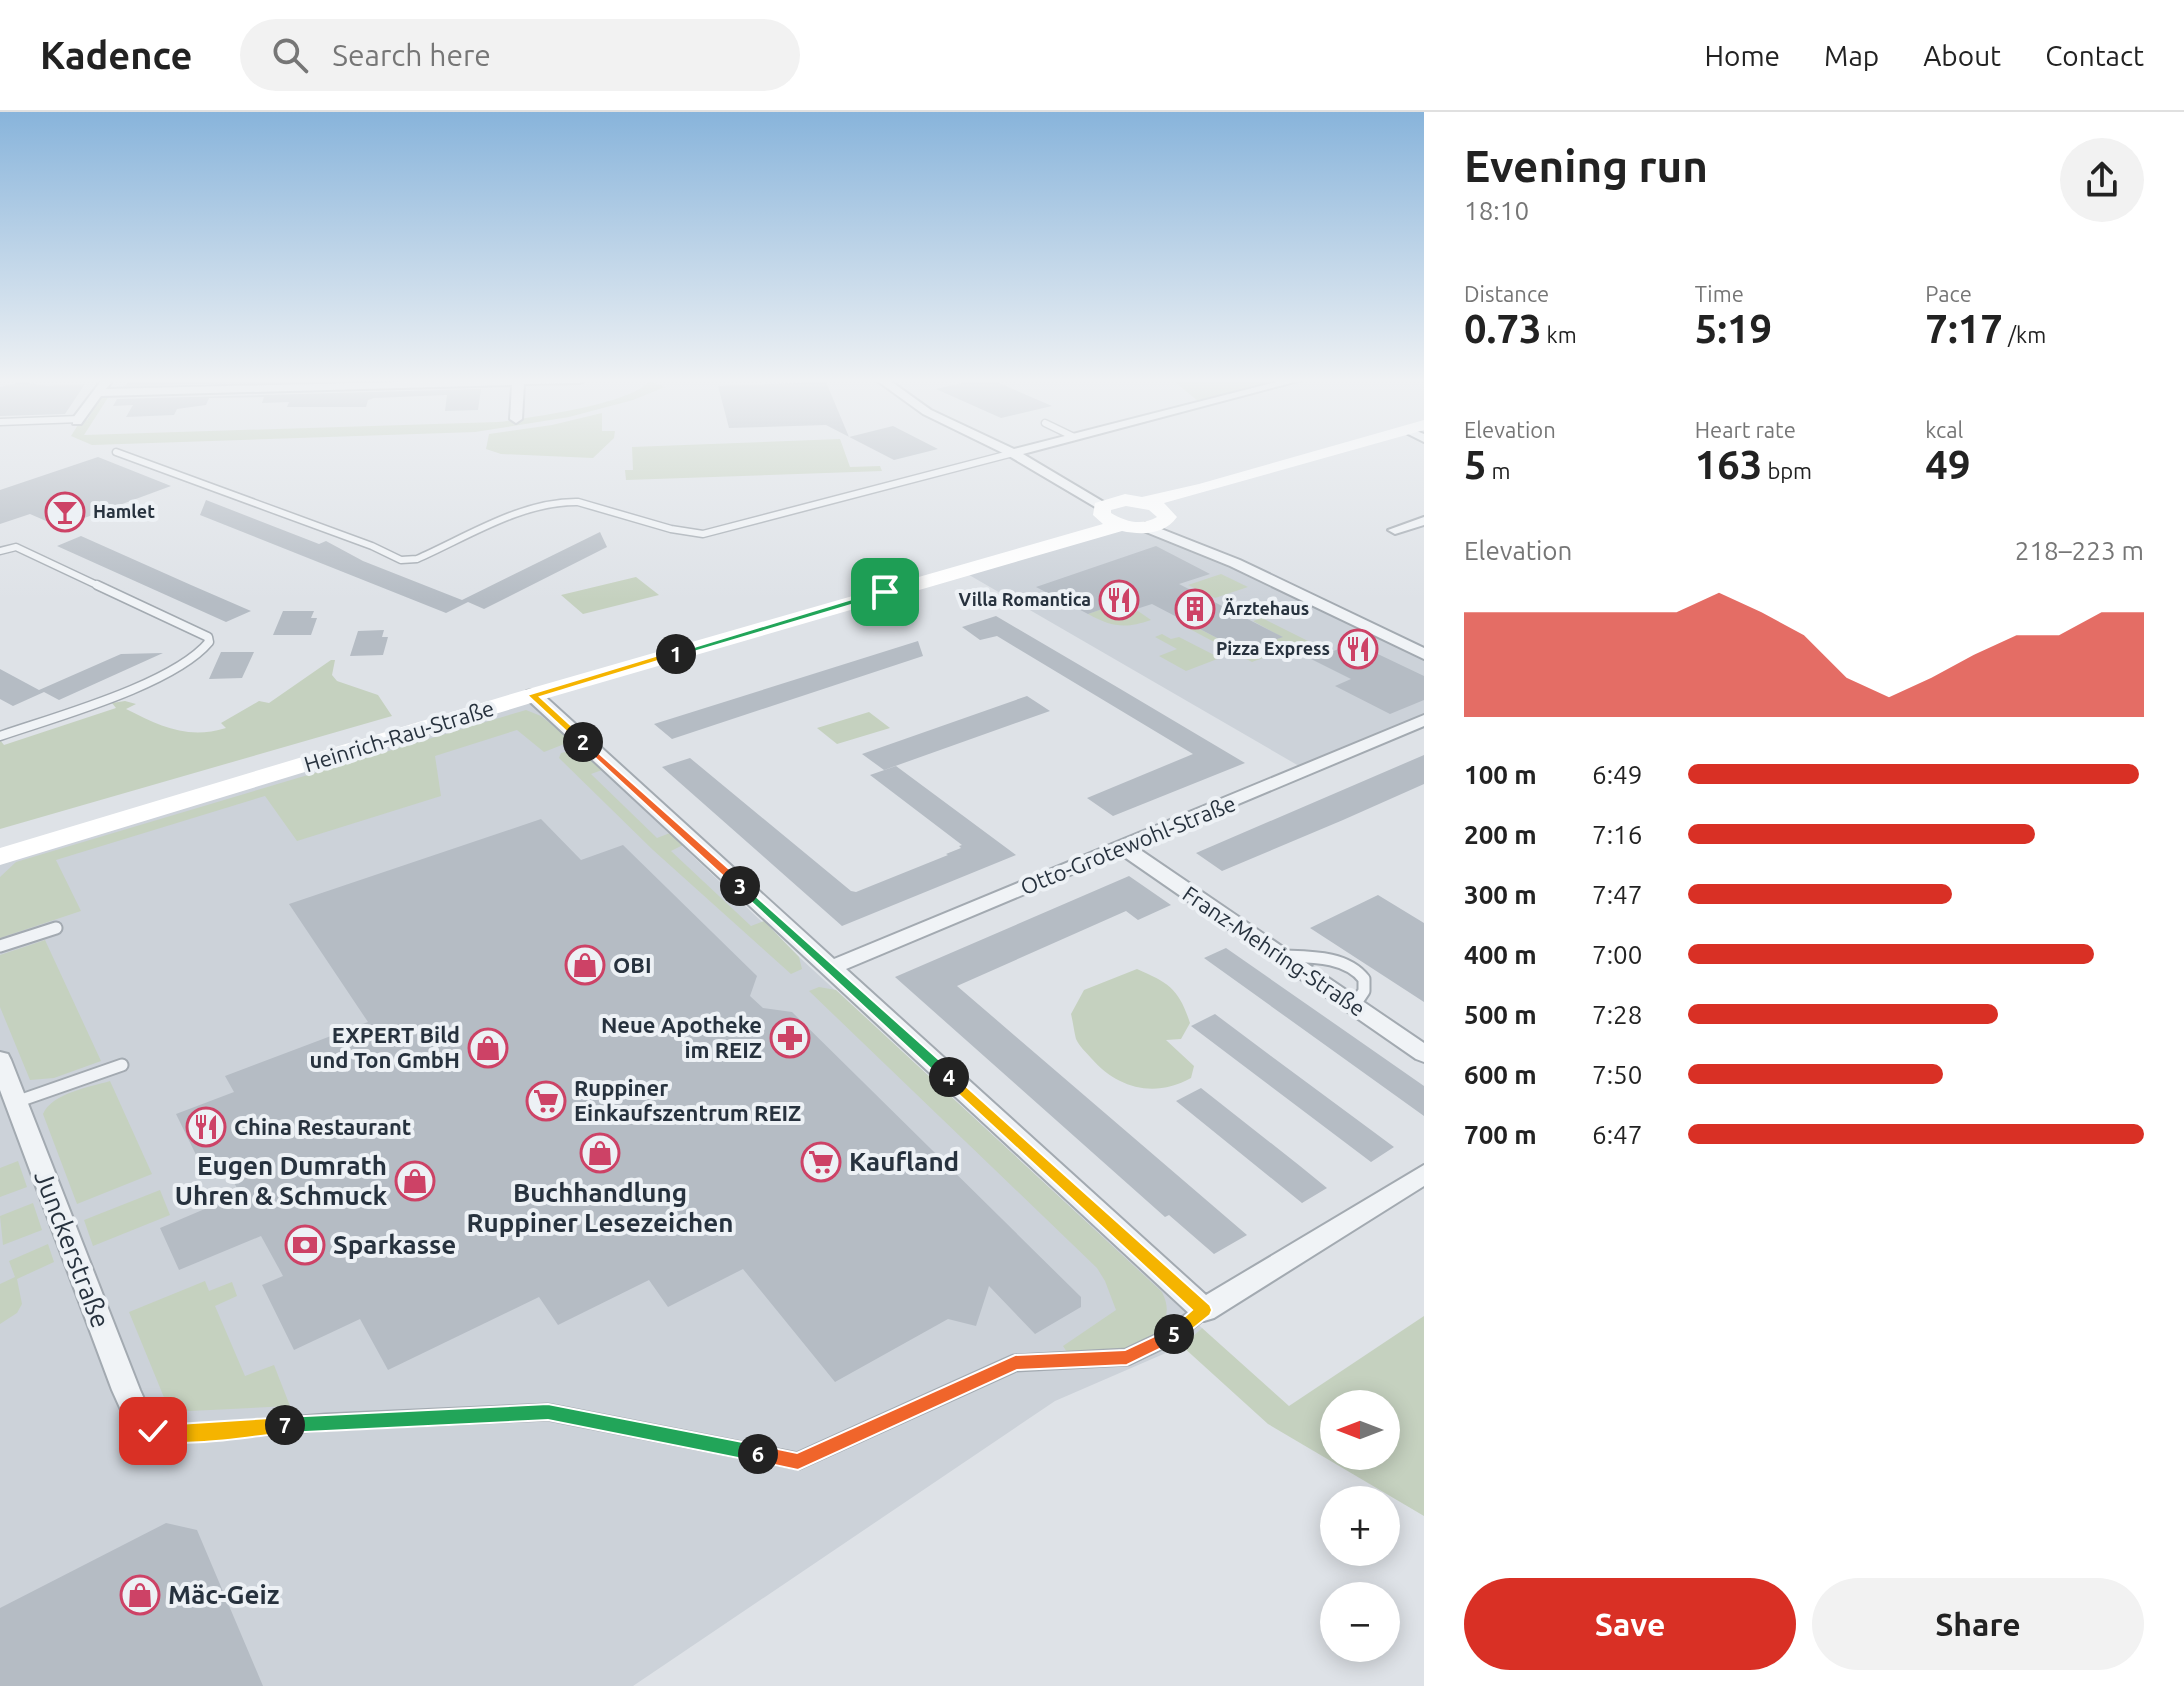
<!DOCTYPE html>
<html lang="en">
<head>
<meta charset="utf-8">
<style>
	body { margin:0; font-family:Ubuntu,sans-serif; background:#f2f2f2; color:#222; height:100vh; display:flex; flex-direction:column; font-size:30px; white-space:nowrap }
	* { box-sizing:border-box; margin:0 }
	p { font-size:26px; color:#767676 }
	.icon { flex:none; width:44px; height:44px; fill:none; stroke:currentColor; stroke-width:2; stroke-linecap:round; stroke-linejoin:round }
	.map { position:relative; flex:1; overflow:hidden }
	.drawer { display:flex; flex-direction:column; background:#fff; width:760px }
	.drawer>* { flex:none }
	.needle { width:52px; rotate:270deg }
	.controls { position:absolute; left:1320px; top:1278px; display:grid; gap:16px }
	.controls a { display:grid; place-items:center; width:80px; height:80px; border-radius:50%; background:#fff; box-shadow:0 4px 20px #0003; font-size:40px }
	.pin { position:absolute; display:grid; place-items:center; width:68px; height:68px; color:#fff; margin:-34px; border-radius:16px; box-shadow:0 4px 12px #0006 }
	.km { position:absolute; width:40px; height:40px; margin:-20px; border-radius:50%; background:#222; color:#fff; font-size:22px; line-height:40px; text-align:center }
	.round { display:grid; place-items:center; flex:none; width:84px; height:84px; border-radius:42px; background:#f2f2f2 }
	.head { display:flex; align-items:center; justify-content:space-between; height:136px; padding:0 40px }
	h1 { font-size:44px; font-weight:700; line-height:60px }
	.stats { display:grid; grid-template-columns:repeat(3,1fr); gap:12px; height:136px; padding:8px 40px }
	.stats div { display:grid; align-content:center }
	.stats b { font-size:40px; font-weight:700 }
	.stats small { font-size:22px; font-weight:400 }
	.stats p { font-size:22px }
	.chart { height:224px; padding:16px 40px }
	.chart p { display:flex; justify-content:space-between }
	.chart svg { width:100%; height:144px; margin-top:8px; fill:#d93025; opacity:.7 }
	.action { display:flex; gap:16px; margin-top:auto; padding:16px 40px }
	.action a { flex:1; height:92px; border-radius:48px; background:#d93025; color:#fff; font-size:32px; font-weight:700; line-height:92px; text-align:center }
	.action a+a { background:#f2f2f2; color:#222 }
	ul { padding:0 40px; list-style:none; font-size:26px }
	li { display:grid; grid-template-columns:128px 96px 1fr; align-items:center; height:60px }
	li i { height:20px; border-radius:10px; background:#d93025 }
	header { display:flex; align-items:center; gap:48px; box-sizing:border-box; height:112px; padding:0 40px; background:#fff; border-bottom:2px solid #e0e0e0 }
	header strong { font-size:38px }
	nav { display:flex; gap:44px; margin-inline-start:auto; font-size:28px }
	.search { width:560px; height:72px; background:#f2f2f2; display:flex; align-items:center; gap:20px; box-sizing:border-box; padding:0 28px; border-radius:44px; color:#767676; font-size:30px }
	main { display:flex; flex:1; min-height:0 }
	.map>svg:first-child { display:block }
	.built { fill:#ccd2d9 }
	.green { fill:#c5d1bf; fill-rule:evenodd }
	.building { fill:#b5bcc4 }
	.lines { fill:none; stroke-linecap:round; stroke-linejoin:round }
	.service-far3-casing { stroke:#a3aab1; stroke-width:9 }
	.service-far2-casing { stroke:#a3aab1; stroke-width:11 }
	.service-far1-casing { stroke:#a3aab1; stroke-width:15 }
	.service-casing { stroke:#a3aab1; stroke-width:19 }
	.minor-casing { stroke:#a3aab1; stroke-width:4 }
	.service-far3 { stroke:#f0f3f6; stroke-width:6 }
	.service-far2 { stroke:#f0f3f6; stroke-width:8 }
	.service-far1 { stroke:#f0f3f6; stroke-width:11 }
	.service { stroke:#f0f3f6; stroke-width:15 }
	.minor { fill:#f0f3f6; fill-rule:evenodd }
	.secondary { fill:#fff; fill-rule:evenodd }
	.split-1 { fill:#22a559; stroke:#fff; stroke-width:2 }
	.split-2 { fill:#f5b400; stroke:#fff; stroke-width:2 }
	.split-3 { fill:#f0652b; stroke:#fff; stroke-width:2 }
	.split-4 { fill:#22a559; stroke:#fff; stroke-width:2 }
	.split-5 { fill:#f5b400; stroke:#fff; stroke-width:2 }
	.split-6 { fill:#f0652b; stroke:#fff; stroke-width:2 }
	.split-7 { fill:#22a559; stroke:#fff; stroke-width:2 }
	.split-8 { fill:#f5b400; stroke:#fff; stroke-width:2 }
	.labels { text-anchor:middle; stroke-width:8; stroke-linejoin:round; paint-order:stroke }
	.far-poi-label { font-size:18px; font-weight:bold; fill:#27323e; stroke:#edf1f5; text-anchor:start }
	.street-label { font-size:22px; fill:#27323e; stroke:#edf1f5 }
	.poi-label { font-size:22px; font-weight:bold; fill:#27323e; stroke:#edf1f5; text-anchor:start }
	.near-poi-label { font-size:26px; font-weight:bold; fill:#27323e; stroke:#edf1f5; text-anchor:start }
	.near-street-label { font-size:26px; fill:#27323e; stroke:#edf1f5 }
</style>
</head>
<body>
<header>
<strong>Kadence</strong>
<div class="search"><svg class="icon" aria-label="search" viewBox="0 0 24 24"><circle cx="10" cy="10" r="6"/><path d="M15 15l6 6"/></svg>Search here</div>
<nav><a>Home</a><a>Map</a><a>About</a><a>Contact</a></nav>
</header>
<main>
<div class="map">
<svg width="1424" height="1574" viewBox="0 0 1424 1574">
	<rect width="100%" height="100%" fill="#dee2e7"/>
	<!-- built -->
	<path class="built" d="M1158,414L1424,542V602L1299,654L964,460L1098,420Z
		M526,586L799,845L1202,1216L1182,1234L1055,1289L633,1574H0V746Z"/>
	<!-- green -->
	<path class="green" d="M1183,268H1261L1266,271L1198,289L1176,271Z
		M649,269L665,275L633,288L569,305L475,320L92,333L71,324L81,308H87L102,284H109L84,323L498,310C529,306 632,292 649,269Z
		M602,301V319H615L614,326L593,346L501,342L486,337L489,322L552,313Z
		M840,327L850,355L880,354L882,359L626,368L625,358H633L632,335Z
		M1221,462L1248,475L1215,486L1188,473Z
		M636,465L659,483L583,502L561,483Z
		M1107,495L1123,504L1138,499L1151,508C1125,517 1112,515 1088,502Z
		M1262,506L1308,529L1252,550L1186,515L1192,513L1242,539L1282,525L1253,509Z
		M1162,522L1171,527L1179,525L1220,546L1186,559L1159,544L1177,537L1155,525Z
		M331,548H335L332,563L337,569L378,583L392,604L0,717V628L4,633L116,596L112,591L125,589L136,592L126,597C160,614 187,628 226,616L221,611L259,589L269,591Z
		M526,598L541,604L572,629L544,640L517,618L435,644L441,684L297,729L265,684L56,748L81,799L0,826V765L16,750Z
		M869,600L890,616L837,632L817,616Z
		M579,637L602,658L591,662L657,726L670,721L683,733L671,739L751,814L764,809L799,845L802,857L791,862L653,738L559,646L561,641Z
		M45,828L101,949L54,966L30,968L0,895V843Z
		M1137,857C1169,871 1179,877 1190,911L1181,927L1166,928L1194,954L1191,966C1155,986 1118,977 1091,946C1086,940 1079,934 1076,927C1074,919 1073,910 1071,902L1084,878Z
		M819,875L836,878L1162,1180C1181,1217 1139,1234 1110,1242L1107,1237L1067,1240L1063,1234L1116,1198L1105,1169L1097,1156L809,879Z
		M110,969L152,1062L77,1092L43,1002C52,981 90,975 110,969Z
		M18,1049L27,1075L0,1085V1056Z
		M160,1078L170,1103L93,1134L84,1108Z
		M33,1091L42,1118L3,1133L0,1104Z
		M48,1132L54,1150L17,1167L22,1192L17,1201L0,1212V1172L15,1165L9,1149Z
		M205,1169L209,1179L232,1170L237,1184L215,1194L245,1264L274,1253L290,1294L170,1300L129,1200Z
		M1424,1204V1404L1268,1312L1182,1234L1202,1216L1289,1294ZM1386,1292V1344H1334V1292Z"/>
	<!-- building -->
	<path class="building" d="M195,268H371L125,274L128,270Z
		M974,268H992L1052,294L1001,306L936,277Z
		M22,270L47,274L85,272L65,302L0,304V275Z
		M826,270L849,325L893,314L938,337L894,348L826,313L729,316L718,274Z
		M481,277L478,298L445,299L447,283L374,286L368,288L366,295H287L289,290L262,291L264,285L209,286L206,293L177,297L174,303L126,305L133,293L113,294L117,287Z
		M98,345L171,374L60,415L30,402L0,412V378Z
		M206,388L319,432L326,429L363,449L462,488L600,420L607,435L484,497L468,490L446,501L200,403Z
		M81,424L191,473L251,499L226,510L57,434Z
		M1156,434L1210,462L1179,472L1283,525L1242,539L1152,492L1121,502L1108,495L1088,502L1036,475Z
		M283,499H314L311,506H317L311,523H273Z
		M996,504L1117,575L1245,651L1113,704L1087,686L1193,642L997,524L980,528L962,515Z
		M384,518L382,525H388L383,543L350,544L358,519Z
		M918,529L923,544L672,627L654,612Z
		M1350,533L1361,534L1424,564V588L1390,602L1335,574L1351,567L1311,547Z
		M221,540H254L242,566L209,567Z
		M163,541L59,588L44,580L13,594L0,587V557L39,578L121,542Z
		M1027,584L1050,599L884,658L862,642Z
		M1424,643V672L1343,708L1222,759L1196,741Z
		M690,646L851,779L856,780L948,743L946,742L961,736L959,734L962,733L870,663L896,654L1016,743L842,814L662,655Z
		M541,707L581,748L623,733L757,864L750,884L763,896L792,900L1081,1185V1195L1035,1222L989,1174L976,1214L948,1207L835,1270L743,1157L668,1195L649,1168L558,1213L539,1185L388,1258L360,1207L294,1238L262,1173L283,1164L261,1124L179,1158L160,1116L240,1082L221,1045L201,1053L176,1002L234,980L225,964L368,910L289,792Z
		M1129,764L1171,793L1138,808L1126,799L957,874L1247,1123L1214,1142L1169,1103L1165,1105L895,865Z
		M1378,783L1424,811V890L1310,816Z
		M1226,836L1424,974V1004L1204,846Z
		M1215,902L1267,941L1394,1035L1371,1050L1191,914Z
		M1201,976L1300,1054L1327,1076L1302,1091L1176,989Z
		M166,1411L197,1418L263,1574H0V1496Z"/>
	<g class="lines">
		<defs>
			<path id="service-far3" d="M0,310L80,307
				M1045,311L1074,325
				M116,340L372,434L401,448L417,447C467,425 522,389 578,390L671,417L703,422L1013,341
				M0,439L16,435L101,475"/>
			<path id="service-far2" d="M0,624C55,605 173,573 209,530L208,525L97,473"/>
			<path id="service-far1" d="M0,834L56,816
				M1284,844C1311,845 1346,844 1364,867V879L1354,894
				M16,990L122,953"/>
			<path id="service" d="M155,1320L191,1321L326,1310L548,1300L798,1349L1015,1251L1127,1245L1171,1224L1202,1199"/>
			<path id="minor" d="M105,268L111,271L106,277L477,268H586L580,271L524,272L522,307L516,311L510,307L512,273L101,284L81,312H73V306L101,269Z
				M876,268H889L931,298L1014,337L1284,268H1302L1023,342L1107,392V398L1102,399L1009,344L923,302Z
				M1414,318L1424,322V330L1408,322Z
				M1424,405V413L1395,422L1388,418Z
				M1146,411L1240,448L1424,536V547L1230,454L1141,418L1139,415Z
				M533,578L539,579L834,847L1424,603V614L1136,735L1424,931V950L1416,947L1120,742L846,857L1206,1183L1424,1053V1074L1214,1206L1204,1209L1194,1206L527,587L525,583L527,579Z
				M0,940L8,942L11,948L140,1278L150,1300L163,1310L168,1319L163,1328L153,1332L130,1318L112,1278L0,978Z"/>
		</defs>
		<!-- service-far3 casing -->
		<use href="#service-far3" class="service-far3-casing"/>
		<!-- service-far2 casing -->
		<use href="#service-far2" class="service-far2-casing"/>
		<!-- service-far1 casing -->
		<use href="#service-far1" class="service-far1-casing"/>
		<!-- service casing -->
		<use href="#service" class="service-casing"/>
		<!-- minor casing -->
		<use href="#minor" class="minor-casing"/>
		<!-- service-far3 -->
		<use href="#service-far3" class="service-far3"/>
		<!-- service-far2 -->
		<use href="#service-far2" class="service-far2"/>
		<!-- service-far1 -->
		<use href="#service-far1" class="service-far1"/>
		<!-- service -->
		<use href="#service" class="service"/>
		<!-- minor -->
		<use href="#minor" class="minor"/>
		<!-- secondary -->
		<path class="secondary" d="M1424,308V318L1164,391L1177,405C1164,423 1142,423 1122,419L541,588L0,753V736L525,578L1103,412L1093,403L1095,391L1125,382L1142,385L1199,372ZM1126,394L1149,398L1157,405C1142,414 1126,410 1111,401V398Z"/>
	</g>
	<!-- sky -->
	<linearGradient id="sky" x2="0" y2="1"><stop stop-color="#88b4db"/><stop offset="0.55" stop-color="#f0f2f4"/><stop offset="1" stop-color="#f0f2f4" stop-opacity="0"/></linearGradient>
	<rect width="1424" height="488" fill="url(#sky)"/>
	<!-- split-1 -->
	<path class="split-1" d="M885,477L888,482L680,544L671,542Z"/>
	<!-- split-2 -->
	<path class="split-2" d="M672,539L681,542L540,585L587,628V632H580L527,583Z"/>
	<!-- split-3 -->
	<path class="split-3" d="M583,627L745,771V776H736L580,632L578,630Z"/>
	<!-- split-4 -->
	<path class="split-4" d="M740,770L954,961V968H943L736,776V771Z"/>
	<!-- split-5 -->
	<path class="split-5" d="M949,959L1210,1193L1212,1198L1210,1203L1180,1227H1167L1165,1222L1192,1198L943,968L941,965Z"/>
	<!-- split-6 -->
	<path class="split-6" d="M1174,1215L1180,1217L1183,1222L1180,1227L1127,1253L1017,1258L798,1358L752,1348L749,1342L752,1336L758,1333L797,1341L1015,1243L1125,1238Z"/>
	<!-- split-7 -->
	<path class="split-7" d="M548,1292L758,1333L765,1336L768,1342L765,1348L758,1350L548,1308L285,1321L278,1319L276,1313L278,1307L285,1305Z"/>
	<!-- split-8 -->
	<path class="split-8" d="M285,1305L292,1307L294,1313L292,1319L285,1321C246,1325 182,1338 146,1325L143,1319L146,1314Z"/>
	<!-- icons -->
	<defs>
		<symbol id="bar-ring" viewBox="-11 -11 22 22"><circle r="9.5" fill="#edf1f5" stroke="#cd4266" stroke-width="1.5"/><path d="M-6-5H6L.8 .8V4.5H3.5V6h-7V4.5H-.8V.8Z" fill="#cd4266"/></symbol>
		<symbol id="restaurant-ring" viewBox="-11 -11 22 22"><circle r="9.5" fill="#edf1f5" stroke="#cd4266" stroke-width="1.5"/><path d="M-5-6h1v4h1v-4h1v4h1v-4h1v5L-1.5 .5V6h-2V.5L-5-1ZM5-6V6H3V1.5H1.5Q1.5-4 5-6Z" fill="#cd4266"/></symbol>
		<symbol id="building-ring" viewBox="-11 -11 22 22"><circle r="9.5" fill="#edf1f5" stroke="#cd4266" stroke-width="1.5"/><path d="M-4-6H4V6H1V3H-1V6H-4ZM-2.5-4.3h1.7v1.8h-1.7ZM.8-4.3h1.7v1.8H.8ZM-2.5-1h1.7V.8h-1.7ZM.8-1h1.7V.8H.8Z" fill="#cd4266"/></symbol>
		<symbol id="shop-ring" viewBox="-11 -11 22 22"><circle r="9.5" fill="#edf1f5" stroke="#cd4266" stroke-width="1.5"/><path d="M-5-2.5h2.3a2.7 3.5 0 0 1 5.4 0H5L5.5 6h-11ZM-1.5-2.5h3a1.5 2.3 0 0 0-3 0Z" fill="#cd4266"/></symbol>
		<symbol id="pharmacy-ring" viewBox="-11 -11 22 22"><circle r="9.5" fill="#edf1f5" stroke="#cd4266" stroke-width="1.5"/><path d="M-2-6h4v4h4v4h-4v4h-4v-4h-4v-4h4Z" fill="#cd4266"/></symbol>
		<symbol id="supermarket-ring" viewBox="-11 -11 22 22"><circle r="9.5" fill="#edf1f5" stroke="#cd4266" stroke-width="1.5"/><path d="M-6-5.5h2.5l.6 2H6L4.5 2H-2.5L-4.4-4H-6ZM-1.5 3.2a1.3 1.3 0 1 0 .1 0ZM3 3.2a1.3 1.3 0 1 0 .1 0Z" fill="#cd4266"/></symbol>
		<symbol id="bank-ring" viewBox="-11 -11 22 22"><circle r="9.5" fill="#edf1f5" stroke="#cd4266" stroke-width="1.5"/><path d="M-6-4H6V4H-6ZM0-2.3a2.3 2.3 0 1 0 0 4.6a2.3 2.3 0 1 0 0-4.6Z" fill="#cd4266"/></symbol>
	</defs>
	<g fill-rule="evenodd">
		<use href="#bar-ring" x="43" y="378" width="44" height="44"/>
		<use href="#restaurant-ring" x="1097" y="466" width="44" height="44"/>
		<use href="#building-ring" x="1173" y="475" width="44" height="44"/>
		<use href="#restaurant-ring" x="1336" y="515" width="44" height="44"/>
		<use href="#shop-ring" x="563" y="831" width="44" height="44"/>
		<use href="#pharmacy-ring" x="768" y="904" width="44" height="44"/>
		<use href="#shop-ring" x="466" y="914" width="44" height="44"/>
		<use href="#supermarket-ring" x="524" y="967" width="44" height="44"/>
		<use href="#restaurant-ring" x="184" y="993" width="44" height="44"/>
		<use href="#shop-ring" x="578" y="1019" width="44" height="44"/>
		<use href="#supermarket-ring" x="799" y="1028" width="44" height="44"/>
		<use href="#shop-ring" x="393" y="1047" width="44" height="44"/>
		<use href="#bank-ring" x="283" y="1111" width="44" height="44"/>
		<use href="#shop-ring" x="118" y="1461" width="44" height="44"/>
	</g>
	<g class="labels">
		<!-- far-poi labels -->
		<g class="far-poi-label">
			<text x="93" y="406">Hamlet</text>
			<text x="1091" y="494" text-anchor="end">Villa Romantica</text>
			<text x="1223" y="503">Ärztehaus</text>
			<text x="1330" y="543" text-anchor="end">Pizza Express</text>
		</g>
		<!-- street labels -->
		<g class="street-label">
			<text transform="translate(399 624) rotate(-17)" y="8">Heinrich-Rau-Straße</text>
			<text transform="translate(1128 733) rotate(-22)" y="8">Otto-Grotewohl-Straße</text>
			<text transform="translate(1274 839) rotate(34)" y="8">Franz-Mehring-Straße</text>
		</g>
		<!-- poi labels -->
		<g class="poi-label">
			<text x="613" y="861">OBI</text>
			<text x="762" y="921" text-anchor="end">Neue Apotheke<tspan x="762" dy="25">im REIZ</tspan></text>
			<text x="460" y="931" text-anchor="end">EXPERT Bild<tspan x="460" dy="25">und Ton GmbH</tspan></text>
			<text x="574" y="984">Ruppiner<tspan x="574" dy="25">Einkaufszentrum REIZ</tspan></text>
			<text x="234" y="1023">China Restaurant</text>
		</g>
		<!-- near-poi labels -->
		<g class="near-poi-label">
			<text x="849" y="1059">Kaufland</text>
			<text x="387" y="1063" text-anchor="end">Eugen Dumrath<tspan x="387" dy="30">Uhren &amp; Schmuck</tspan></text>
			<text x="600" y="1090" text-anchor="middle">Buchhandlung<tspan x="600" dy="30">Ruppiner Lesezeichen</tspan></text>
			<text x="333" y="1142">Sparkasse</text>
			<text x="168" y="1492">Mäc-Geiz</text>
		</g>
		<!-- near-street labels -->
		<g class="near-street-label">
			<text transform="translate(72 1137) rotate(69)" y="9">Junckerstraße</text>
		</g>
	</g>
</svg>
<div class="controls">
<a><svg class="needle" viewBox="-14 -14 28 28"><path d="M0-13l5 13h-10z" fill="#e53935"/><path d="M0 13l5-13h-10z" fill="#767676"/></svg></a>
<a>+</a>
<a>−</a>
</div>
<div class="pin" style="left:885px;top:480px;background:#1e9e55"><svg class="icon" aria-label="arrive" viewBox="0 0 24 24"><path d="M6 21V4h12l-3 4 3 4H6"/></svg></div>
<div class="pin" style="left:153px;top:1319px;background:#d93025"><svg class="icon" aria-label="check" viewBox="0 0 24 24"><path d="M5 12l5 5 9-10"/></svg></div>
<b class="km" style="left:676px;top:542px">1</b>
<b class="km" style="left:583px;top:630px">2</b>
<b class="km" style="left:740px;top:774px">3</b>
<b class="km" style="left:949px;top:965px">4</b>
<b class="km" style="left:1174px;top:1222px">5</b>
<b class="km" style="left:758px;top:1342px">6</b>
<b class="km" style="left:285px;top:1313px">7</b>
</div>
<section class="drawer">
<div class="head"><div><h1>Evening run</h1><p>18:10</p></div><a class="round"><svg class="icon" aria-label="share" viewBox="0 0 24 24"><path d="M12 15V3M7 8l5-5 5 5M5 13v7h14v-7"/></svg></a></div>
<div class="stats">
<div><p>Distance</p><b>0.73<small> km</small></b></div>
<div><p>Time</p><b>5:19</b></div>
<div><p>Pace</p><b>7:17<small> /km</small></b></div>
</div>
<div class="stats">
<div><p>Elevation</p><b>5<small> m</small></b></div>
<div><p>Heart rate</p><b>163<small> bpm</small></b></div>
<div><p>kcal</p><b>49</b></div>
</div>
<div class="chart"><p><span>Elevation</span>218–223 m</p>
<svg viewBox="0 0 160 44" preserveAspectRatio="none"><path d="M0 44V12L10 12L20 12L30 12L40 12L50 12L60 6L70 12L80 19L90 32L100 38L110 32L120 25L130 19L140 19L150 12L160 12V44z"/></svg>
</div>
<ul>
<li><b>100 m</b>6:49<i style="width:99%"></i></li>
<li><b>200 m</b>7:16<i style="width:76%"></i></li>
<li><b>300 m</b>7:47<i style="width:58%"></i></li>
<li><b>400 m</b>7:00<i style="width:89%"></i></li>
<li><b>500 m</b>7:28<i style="width:68%"></i></li>
<li><b>600 m</b>7:50<i style="width:56%"></i></li>
<li><b>700 m</b>6:47<i style="width:100%"></i></li>
</ul>
<div class="action"><a>Save</a><a>Share</a></div>
</section>
</main>
</body>
</html>
